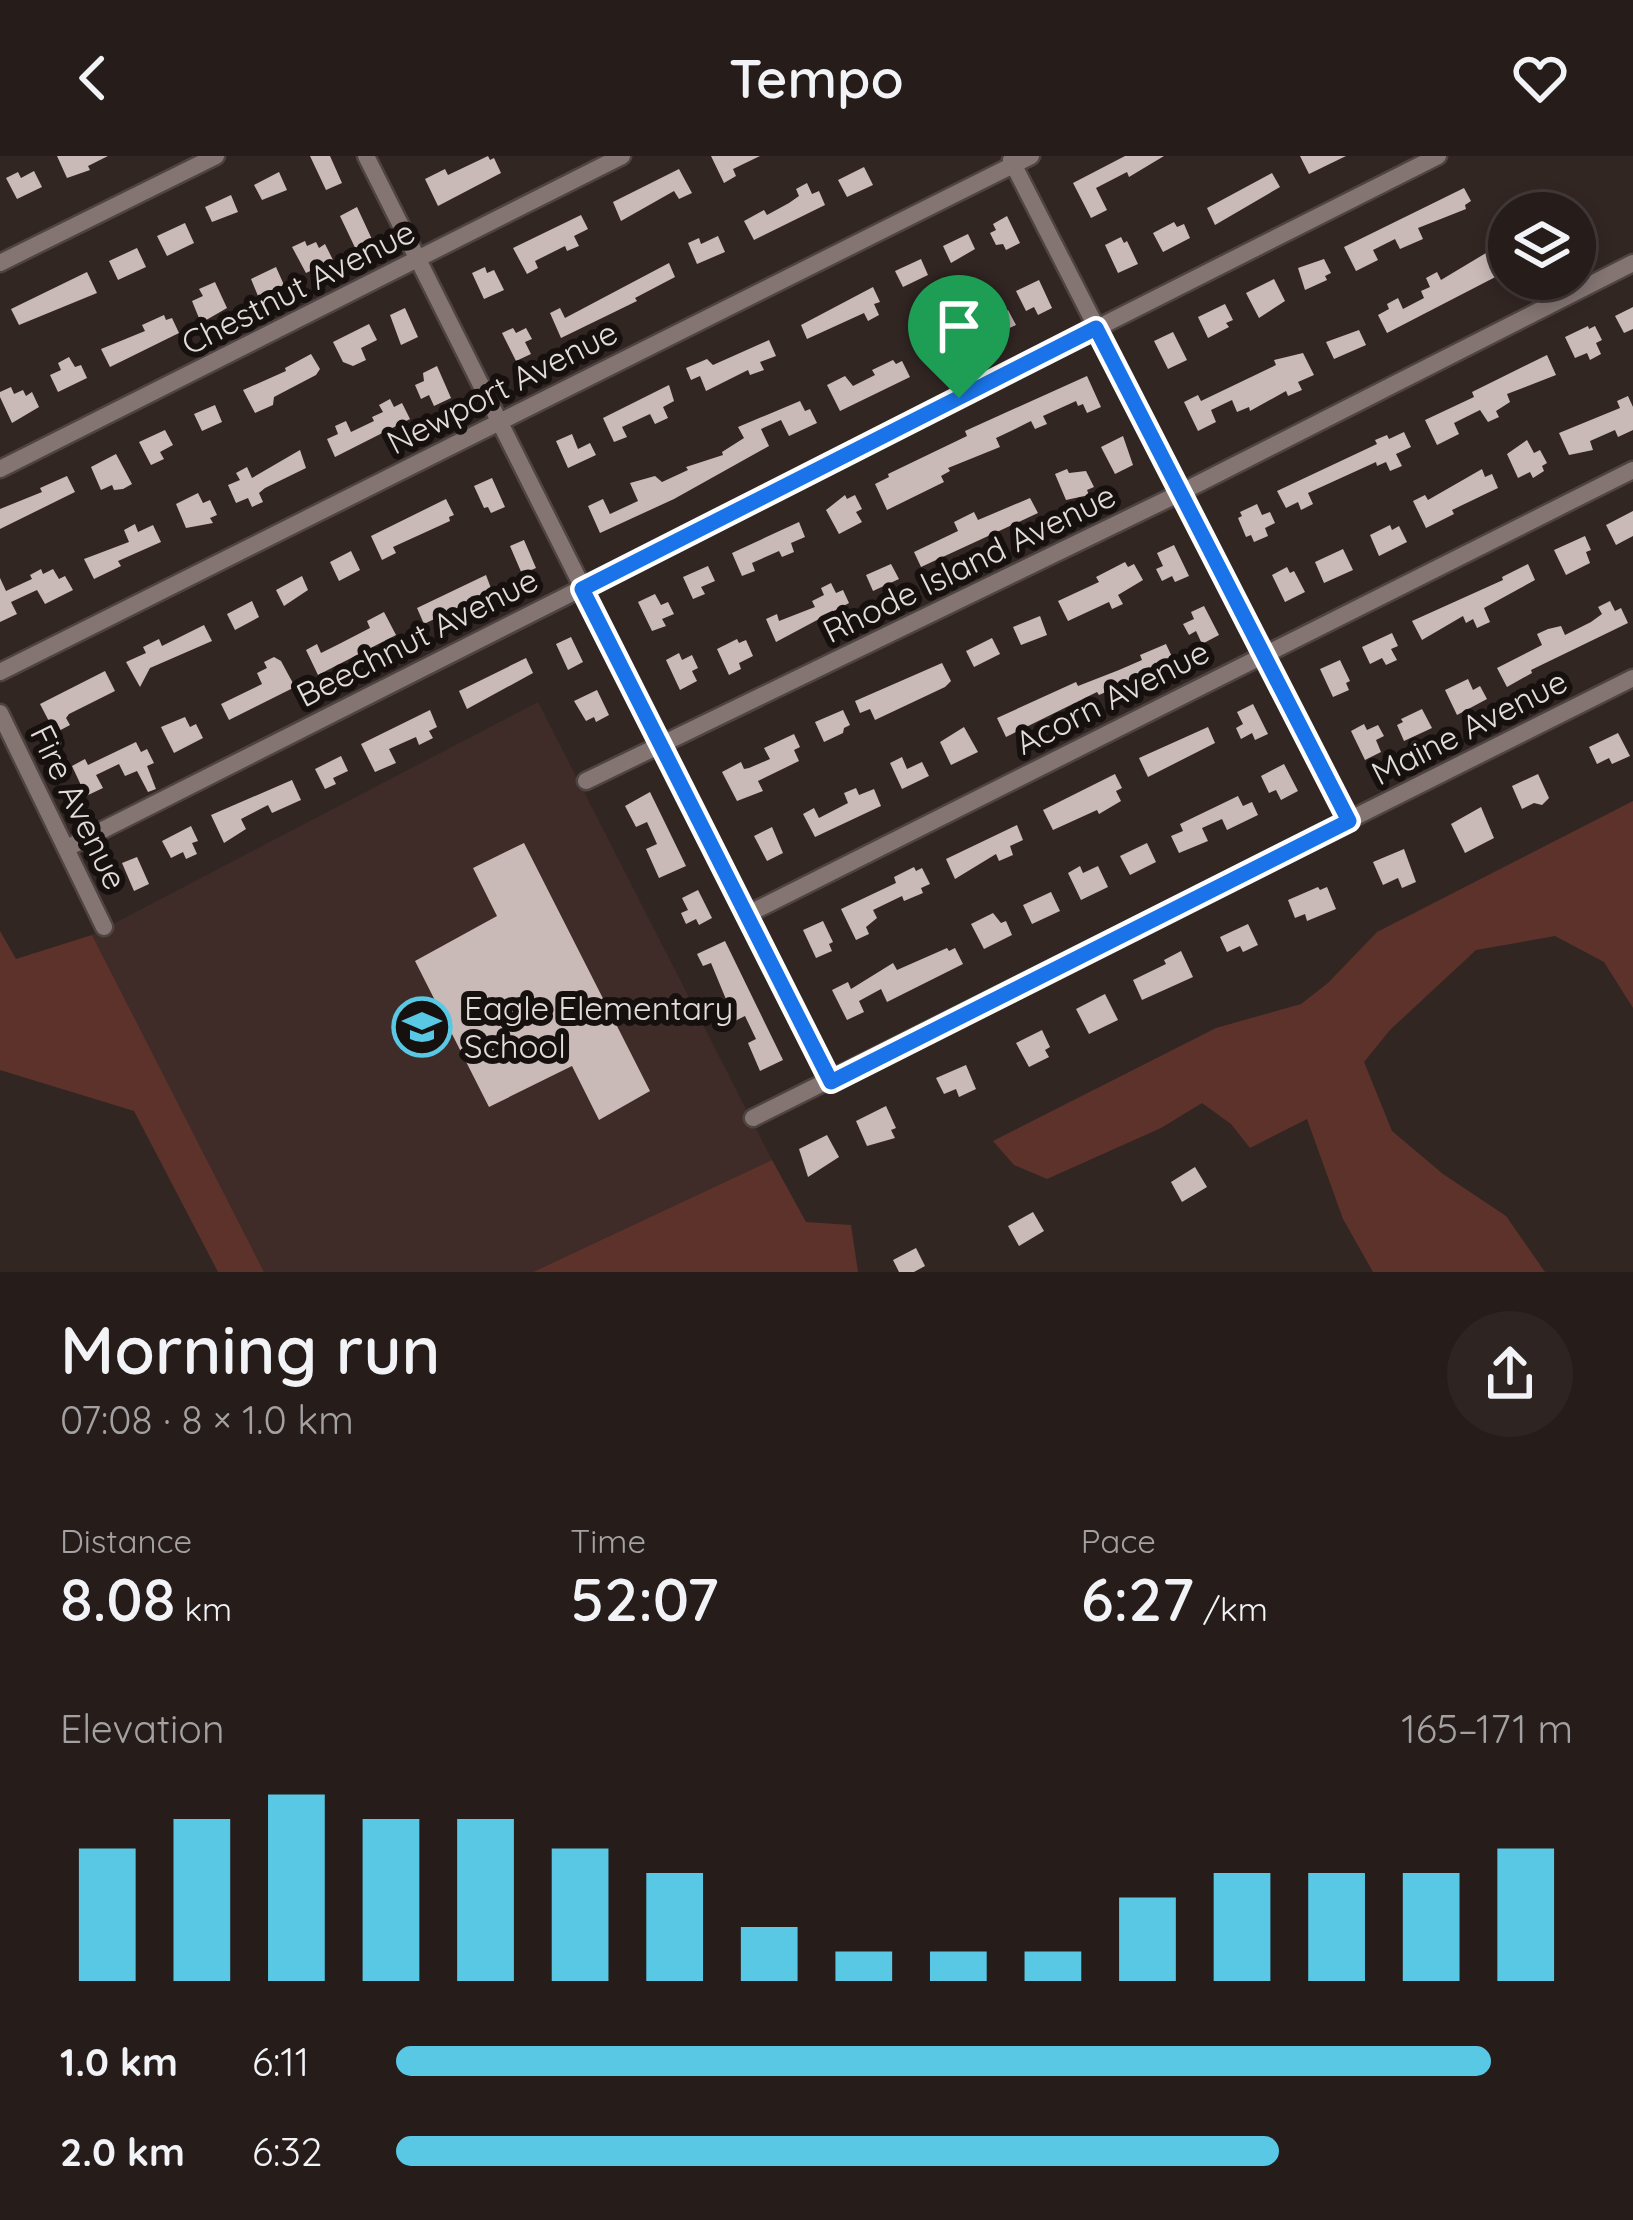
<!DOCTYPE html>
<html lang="en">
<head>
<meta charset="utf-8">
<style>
	body { margin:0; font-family:Quicksand,sans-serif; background:#2e2523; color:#f1f3f6; height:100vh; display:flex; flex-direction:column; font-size:45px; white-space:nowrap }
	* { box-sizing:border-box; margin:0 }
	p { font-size:39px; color:#a4a1a2 }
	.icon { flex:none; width:66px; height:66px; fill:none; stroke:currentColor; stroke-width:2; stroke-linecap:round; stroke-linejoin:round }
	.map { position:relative; height:1116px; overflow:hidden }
	.side { display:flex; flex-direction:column; background:#261c1a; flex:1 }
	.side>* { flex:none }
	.fabs { position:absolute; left:1488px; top:36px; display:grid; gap:24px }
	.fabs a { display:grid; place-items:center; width:108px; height:108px; border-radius:50%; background:#261c1a; box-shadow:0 6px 18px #0003,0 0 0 3px #423a39; font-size:60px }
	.pin { position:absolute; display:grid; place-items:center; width:102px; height:102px; color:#fff; margin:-123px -51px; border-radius:50% 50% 50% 0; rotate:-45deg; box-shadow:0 0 12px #0007 }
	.pin .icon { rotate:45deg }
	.round { display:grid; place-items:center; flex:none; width:126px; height:126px; border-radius:63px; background:#2e2523 }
	.head { display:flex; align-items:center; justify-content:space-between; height:204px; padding:0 60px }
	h1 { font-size:66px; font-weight:600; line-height:90px }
	.figures { display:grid; grid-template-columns:repeat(3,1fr); gap:18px; height:204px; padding:12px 60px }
	.figures div { display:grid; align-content:center }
	.figures b { font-size:60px; font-weight:600 }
	.figures small { font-size:33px; font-weight:400 }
	.figures p { font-size:33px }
	.chart { height:336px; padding:24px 60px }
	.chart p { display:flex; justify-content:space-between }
	.chart svg { width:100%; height:216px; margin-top:12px; stroke:#59c8e4; stroke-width:6 }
	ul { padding:0 60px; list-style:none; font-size:39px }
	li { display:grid; grid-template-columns:192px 144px 1fr; align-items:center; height:90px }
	li i { height:30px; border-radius:15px; background:#59c8e4 }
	header { display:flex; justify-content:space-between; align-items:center; height:156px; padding:0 60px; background:#261c1a; font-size:54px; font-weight:600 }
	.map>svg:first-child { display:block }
	.built { fill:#3f2c28 }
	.green { fill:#5d322a }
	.building { fill:#cabab7 }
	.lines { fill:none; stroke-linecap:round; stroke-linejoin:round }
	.minor-casing { stroke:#4e4442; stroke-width:21 }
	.minor { stroke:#847572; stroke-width:16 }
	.route-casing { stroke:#fff; stroke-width:24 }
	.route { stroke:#1a73e8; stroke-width:15 }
	.labels { text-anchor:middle; stroke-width:12; stroke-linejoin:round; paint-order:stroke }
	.street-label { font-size:33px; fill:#e4dcda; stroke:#16100f }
	.poi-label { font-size:33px; fill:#e4dcda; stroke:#16100f; text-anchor:start }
</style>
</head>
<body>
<header><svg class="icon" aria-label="back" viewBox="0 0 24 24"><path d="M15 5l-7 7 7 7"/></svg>Tempo<svg class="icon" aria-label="heart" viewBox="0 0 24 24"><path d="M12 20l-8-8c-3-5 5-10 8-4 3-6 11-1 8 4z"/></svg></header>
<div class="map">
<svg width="1633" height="1116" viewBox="0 0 1633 1116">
	<rect width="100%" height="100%" fill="#322623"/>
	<!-- built -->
	<path class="built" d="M538,546L772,1004L533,1116H264L92,779Z"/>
	<!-- green -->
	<path class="green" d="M1633,645V852L1604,806L1555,780L1476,794L1390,874L1364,906L1392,975L1443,1018L1506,1060L1545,1116H1373L1343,1063L1307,963L1250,992L1231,968L1202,947L1161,972L1047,1023L1014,1009L993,985L1216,872L1301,848L1328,827L1377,776Z
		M0,775L16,803L92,779L264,1116H218L134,955L0,914Z
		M772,1004L806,1066L851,1069L858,1116H533Z"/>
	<!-- building -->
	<path class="building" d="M57,0H108L88,10L90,14L67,22Z
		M310,0H330L342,27L326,34Z
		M488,0L490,4L494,2L501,17L438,50L425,23L445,13L448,19Z
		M711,0H760L733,13L736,20L724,27Z
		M1125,0H1164L1129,21L1127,16L1096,32L1107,54L1091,62L1073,27Z
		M1300,0H1346L1309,18Z
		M864,11L873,29L847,41L838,24Z
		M679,13L692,37L679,43L674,35L621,65L613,46Z
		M34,15L42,31L17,43L6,22L18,16L21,22Z
		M279,16L287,34L262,44L254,29Z
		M1272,17L1280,31L1215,69L1207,52Z
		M807,27L812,38L819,35L825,49L754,84L744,65L764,54L767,59L789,47L799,40L796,33Z
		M1464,32L1471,45L1465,49L1466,53L1418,72L1423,83L1400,93L1395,83L1373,94L1378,104L1356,115L1344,91Z
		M231,39L238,56L212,66L205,51Z
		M357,51L376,92L359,100L340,60Z
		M581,59L588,73L574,80L579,90L567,95L565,90L535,105L538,112L527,118L513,92Z
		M1007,60L1020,87L1006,94L1003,88L996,89L990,77L996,74L993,68Z
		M1174,66L1177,71L1184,68L1190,82L1163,96L1153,77Z
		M185,67L194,87L167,100L157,80Z
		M968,78L975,93L951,107L943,90Z
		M718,80L725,96L697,108L688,87L699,82L701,88Z
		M1121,81L1124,87L1127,85L1138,108L1118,117L1105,89Z
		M305,85L307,90L316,86L319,92L325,88L333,104L306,117L292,91Z
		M137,92L146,111L118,124L109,105Z
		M1491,94L1507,115L1387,177L1378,159L1389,153L1387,148L1398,142L1403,153L1424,142L1421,135L1430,131L1426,122L1437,116L1441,124Z
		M921,103L928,119L903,131L895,115Z
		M1324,103L1331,117L1325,120L1327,124L1305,134L1298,112Z
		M669,107L675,121L635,142L637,145L561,182L550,157L560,152L565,162Z
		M276,111L284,129L258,140L251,123Z
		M485,111L487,117L494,114L504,134L484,143L472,117Z
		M87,116L97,137L19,169L11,153Z
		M1274,123L1285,145L1259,162L1246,137Z
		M1039,124L1052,152L1038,159L1034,151L1026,155L1016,135Z
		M215,126L227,152L201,167L192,145L203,140L199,133Z
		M873,131L880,146L874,148L879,159L868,165L864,157L807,183L801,169Z
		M1225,148L1233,164L1226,167L1229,171L1208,182L1198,161Z
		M1633,151V173L1624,177L1615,160Z
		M405,152L418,181L401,189L390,159Z
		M1008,154L1016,169L988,182L981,167Z
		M164,159L166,164L172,162L179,177L110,211L101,193L145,175L142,169Z
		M369,168L377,184L361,192L366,204L353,210L343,206L333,186Z
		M1588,170L1589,173L1595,170L1602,184L1596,187L1601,198L1590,204L1587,197L1575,202L1565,181Z
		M513,172L516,177L526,172L532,183L525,186L531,198L516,205L502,177Z
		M1359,174L1366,189L1334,203L1326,186Z
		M1173,176L1187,204L1168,213L1154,185Z
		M944,177L948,187L956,184L962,197L933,211L922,188Z
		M769,184L776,200L760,206L764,214L750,219L748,214L706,235L700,220L691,224L686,212L707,203L713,209Z
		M1303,197L1314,219L1298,226L1302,234L1288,240L1286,235L1250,255L1249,251L1237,256L1232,244L1211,254L1216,266L1198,275L1184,246L1198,239L1201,245L1276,209L1274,204Z
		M311,198L320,213L316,219L274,241L273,249L255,257L243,234L286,215L285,212Z
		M1547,199L1556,219L1507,238L1510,246L1496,255L1499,261L1488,266L1480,254L1454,267L1459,278L1437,289L1425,264L1474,241L1472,236Z
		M69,201L75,211L81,209L87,222L58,236L50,219L61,214L58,207Z
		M893,204L896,208L902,205L910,221L840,255L827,229L845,220L853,230L875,219L872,214Z
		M437,210L451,242L434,250L429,239L421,243L415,229L424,225L423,217Z
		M1087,220L1101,251L1087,257L1083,248L1078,250L1076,245L1043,260L1047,268L1035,273L1031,265L1011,275L996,282L1000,291L948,312L950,315L941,320L944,326L887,354L875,328L889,321L888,318L967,280L965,275Z
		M669,229L674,245L663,251L668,262L655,268L650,258L622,271L627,281L614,286L603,262Z
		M11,231L14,238L23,234L26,240L32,236L39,251L12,267L0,241V236Z
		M1628,240L1633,251V274L1618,281L1615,274L1590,285L1593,294L1569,299L1559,277L1620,252L1617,245Z
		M390,243L394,251L402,247L410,263L335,301L327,283L338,278L335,270L346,265L351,276L374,265L372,261L383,256L379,249Z
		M800,245L805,255L810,253L817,267L789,280L781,264L761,273L769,290L674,343L600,377L588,350L603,343L610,358L638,345L630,327L655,320L662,326L688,314L686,311L723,299L722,296L744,282L738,271Z
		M215,249L222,266L202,275L194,258Z
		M165,274L173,289L160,296L164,303L151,309L139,286Z
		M1404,276L1411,291L1396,298L1402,310L1390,315L1386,306L1377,310L1376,306L1308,337L1313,348L1301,354L1298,346L1286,352L1277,335L1377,288L1375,284L1387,279L1389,283Z
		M572,278L578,293L590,287L596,299L568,312L556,285Z
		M1123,280L1133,309L1115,318L1101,291Z
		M1527,284L1534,297L1540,294L1547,307L1542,310L1544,315L1533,322L1530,316L1518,322L1507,298Z
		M300,294L306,312L265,332L259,337L263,346L252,351L248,342L236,347L228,329L240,324L236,317L247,311L252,322Z
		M116,298L132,328L123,333L114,334L112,329L101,334L91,311Z
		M1067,313L1069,317L1086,315L1094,331L1087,334L1089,339L1066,344L1055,318Z
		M1482,313L1485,321L1492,318L1498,332L1452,354L1454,358L1426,372L1413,345L1425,339L1428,344Z
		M67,320L75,336L0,373V353L42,336L40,332Z
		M492,322L505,351L491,357L488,351L484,352L474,330Z
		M198,337L203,347L210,344L217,359L210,362L213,367L186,372L176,348Z
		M845,339L847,343L855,339L862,353L856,356L862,366L839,378L826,354Z
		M1030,342L1038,357L921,411L914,396L958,375L954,366L974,356L978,364Z
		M446,343L454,359L449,361L450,365L393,391L396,397L382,404L371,380Z
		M1257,348L1262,359L1270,356L1275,367L1265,372L1268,380L1254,386L1251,379L1246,381L1238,362L1242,360L1240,356Z
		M1633,355V380L1616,389L1606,369Z
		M799,366L805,381L791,387L794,396L782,401L779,395L752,407L755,415L742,420L732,397Z
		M135,368L138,376L153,369L161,386L118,405L121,410L94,423L84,403L129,386L124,374Z
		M1390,369L1392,374L1399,370L1407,386L1379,400L1370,379Z
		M1585,380L1591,394L1586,396L1590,407L1566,419L1554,394Z
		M524,384L536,412L522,418L510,390Z
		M1174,389L1189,420L1175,426L1172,420L1162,425L1156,413L1163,410L1157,397Z
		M1343,393L1353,414L1324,427L1315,406Z
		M351,395L360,414L339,425L330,406Z
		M1125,406L1128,411L1134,408L1143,424L1118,439L1123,448L1112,453L1109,446L1068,465L1058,445L1099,426L1096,421Z
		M891,408L899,423L873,435L866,419Z
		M1528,408L1535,424L1484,452L1490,466L1477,472L1473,463L1466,467L1463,460L1422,484L1412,465L1503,424L1502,421Z
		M708,410L715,425L701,431L705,438L693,443L683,421Z
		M1287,411L1290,417L1294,415L1305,436L1285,446L1272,419Z
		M41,413L43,418L53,413L59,423L65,420L73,434L45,448L37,434L11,446L17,458L0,466V422L6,435L32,423L30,419Z
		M486,419L492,435L424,468L417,452Z
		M302,420L308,434L284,450L276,434Z
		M831,427L836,437L843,434L849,447L776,486L766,463L777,458L779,465L815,451L812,445L824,439L821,432Z
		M655,438L661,449L668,446L674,458L662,463L666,470L652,475L638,446Z
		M252,445L259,461L235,474L227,458Z
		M1610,445L1615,455L1621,452L1628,467L1531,514L1532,517L1507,531L1497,512L1542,489L1537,478L1548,473L1561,470L1565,479L1591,466L1602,458L1598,451Z
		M1204,450L1219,479L1202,488L1196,475L1189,479L1183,468L1194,463L1191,456Z
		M384,456L396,479L318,519L306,494L317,488L321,497L341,487L370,472L367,465Z
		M1040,460L1047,479L1021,489L1013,471Z
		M204,469L212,485L150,512L140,531L126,506L146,497L143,491L159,483L162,490Z
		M1392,477L1398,490L1391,493L1397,504L1386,509L1382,502L1370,508L1362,491Z
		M571,481L583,506L568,514L556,488Z
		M992,482L1000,498L974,511L966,495Z
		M737,483L739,487L746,484L753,500L739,507L741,513L729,519L717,493Z
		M1166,488L1173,503L1160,512L1099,539L1097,536L1006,581L997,562L1076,526L1078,530L1119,514L1142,504L1140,499Z
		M679,497L682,504L692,499L698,512L692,515L697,525L680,534L666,504Z
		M274,501L281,505L295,531L229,564L221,548L262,528L257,517L267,512L264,506Z
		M526,502L533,517L467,553L459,535Z
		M1340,504L1350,525L1346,527L1349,534L1333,541L1320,513Z
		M942,507L951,525L945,531L875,564L870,553L860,557L855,545Z
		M105,515L115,535L69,558L66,562L70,569L55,577L40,548Z
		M1468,523L1473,534L1480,530L1487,543L1457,559L1445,534Z
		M597,534L609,559L596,566L594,561L586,565L574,545Z
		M1253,548L1268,578L1255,584L1252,577L1241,583L1236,572L1243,568L1237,556Z
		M1422,553L1432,572L1404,585L1397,569L1403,566L1401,563Z
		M430,554L437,571L429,575L433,582L419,589L416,581L389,593L396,607L375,616L361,588Z
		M843,554L850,569L844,572L843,577L824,586L815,566Z
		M185,561L190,571L196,568L203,582L174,597L161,571Z
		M1364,568L1367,574L1378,569L1384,580L1376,584L1381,596L1365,604L1351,575Z
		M964,571L978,596L951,609L940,586Z
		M1208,571L1215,587L1148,621L1139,602Z
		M1618,577L1630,600L1612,608L1609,602L1597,608L1589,591Z
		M794,578L800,591L794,594L799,605L758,625L763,635L737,645L722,616L741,606L744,613L749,612L770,603L764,592Z
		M136,586L141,596L147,593L154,607L147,610L156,633L148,636L137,615L125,620L119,608L96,619L103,632L86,640L72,610L85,603L88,609Z
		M341,600L348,615L333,622L336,628L325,633L315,613Z
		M902,601L907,613L922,606L929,620L902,633L890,607Z
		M1284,608L1298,635L1281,644L1276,634L1269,637L1261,620Z
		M1115,618L1122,632L1116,635L1121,645L1099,658L1097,654L1053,674L1043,654Z
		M1538,618L1549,642L1542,649L1534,647L1522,653L1512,630Z
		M292,624L301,644L272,657L268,649L241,663L246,673L224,687L211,659Z
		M856,632L859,639L874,633L881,650L815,681L803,658L814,652L819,662L848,647L844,637Z
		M650,636L686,710L659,722L646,693L657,688L647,666L636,671L625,650Z
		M1238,640L1243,650L1252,646L1258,659L1227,674L1222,663L1202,672L1208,685L1179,697L1171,680L1183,675L1180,668Z
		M1481,651L1494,682L1465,697L1451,668Z
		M1017,669L1023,684L1010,690L1013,699L999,705L996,698L955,723L946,703Z
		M191,670L198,685L192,687L197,698L186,703L183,696L171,702L162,685Z
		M772,671L783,697L767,705L754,680Z
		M524,687L650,935L599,964L572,910L489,951L415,805L497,760L473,712Z
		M1147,687L1156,706L1130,719L1120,700Z
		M1404,693L1416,726L1402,732L1398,722L1383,729L1373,706Z
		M137,701L149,728L134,735L122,707Z
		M1080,710L1083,717L1098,710L1108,731L1081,744L1068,717Z
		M914,711L916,715L922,712L930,728L921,732L923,737L904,745L902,740L873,754L877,762L866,771L869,778L856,784L841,753L896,727L894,721Z
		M1318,731L1320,734L1327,731L1336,753L1307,765L1305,758L1295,762L1288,744Z
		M698,734L712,762L699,769L696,763L686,768L681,757L688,754L682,742Z
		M1051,736L1060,755L1032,768L1023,749Z
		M993,757L1001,767L1006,765L1012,779L984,793L971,768Z
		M823,765L833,786L829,788L832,795L816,802L803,774Z
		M1248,768L1258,789L1243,796L1240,790L1227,796L1220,781Z
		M725,785L783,904L760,915L748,887L756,883L745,860L735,865L711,807L703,810L697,798Z
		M947,792L949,795L955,792L963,808L887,846L881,833L859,845L864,856L847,864L832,834L848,826L851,833L893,807L897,814Z
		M1181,795L1193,821L1142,844L1133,824L1166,808L1164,804Z
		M1105,838L1118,864L1089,878L1076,853Z
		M1042,874L1050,891L1045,894L1049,901L1029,911L1016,887Z
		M966,909L976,933L959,941L956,933L944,938L936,922Z
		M886,950L896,972L891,974L895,982L867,990L856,965Z
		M827,979L839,1001L808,1021L799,993Z
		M1195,1011L1207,1031L1182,1046L1171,1026Z
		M1033,1056L1044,1075L1019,1090L1008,1070Z
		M916,1092L925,1110L914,1116H899L893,1104Z"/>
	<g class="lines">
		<defs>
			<path id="minor" d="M366,0L831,926
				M1011,4L1349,666
				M0,107L216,0
				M0,313L622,0
				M0,516L1031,0
				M0,557L104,771
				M586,625L1172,341L1633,107
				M67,692L1438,0
				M748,758L1633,314
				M753,962L1633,522"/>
		</defs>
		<!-- minor casing -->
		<use href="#minor" class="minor-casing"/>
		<!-- minor -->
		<use href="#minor" class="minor"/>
	</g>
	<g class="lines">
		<defs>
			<path id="route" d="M1096,172L1349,665L831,926L582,433Z"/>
		</defs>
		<!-- route casing -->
		<use href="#route" class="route-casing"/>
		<!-- route -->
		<use href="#route" class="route"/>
	</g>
	<!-- icons -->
	<defs>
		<symbol id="school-ring" viewBox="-11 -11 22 22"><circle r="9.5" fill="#16100f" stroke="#59c8e4" stroke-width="1.5"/><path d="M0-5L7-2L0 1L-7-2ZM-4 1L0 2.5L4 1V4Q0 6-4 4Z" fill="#59c8e4"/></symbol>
	</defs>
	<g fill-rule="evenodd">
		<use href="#school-ring" x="389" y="838" width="66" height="66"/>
	</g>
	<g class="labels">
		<!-- street labels -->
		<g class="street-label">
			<text transform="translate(298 131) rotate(-27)" y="12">Chestnut Avenue</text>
			<text transform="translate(502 231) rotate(-27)" y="12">Newport Avenue</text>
			<text transform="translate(969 407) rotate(-26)" y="12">Rhode Island Avenue</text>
			<text transform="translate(417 481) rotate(-27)" y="12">Beechnut Avenue</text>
			<text transform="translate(1112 541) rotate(-27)" y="12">Acorn Avenue</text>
			<text transform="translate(1469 571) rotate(-27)" y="12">Maine Avenue</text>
			<text transform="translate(79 651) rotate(64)" y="12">Fire Avenue</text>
		</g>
		<!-- poi labels -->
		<g class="poi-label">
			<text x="464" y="864">Eagle Elementary<tspan x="464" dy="38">School</tspan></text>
		</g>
	</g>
</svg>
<div class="fabs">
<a><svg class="icon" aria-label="layers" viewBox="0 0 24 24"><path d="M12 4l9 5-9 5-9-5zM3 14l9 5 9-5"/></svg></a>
</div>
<div class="pin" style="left:959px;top:242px;background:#1e9e55"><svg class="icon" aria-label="arrive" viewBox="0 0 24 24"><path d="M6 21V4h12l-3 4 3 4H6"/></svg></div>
</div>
<section class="side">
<div class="head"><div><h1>Morning run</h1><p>07:08 · 8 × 1.0 km</p></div><a class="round"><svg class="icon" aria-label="share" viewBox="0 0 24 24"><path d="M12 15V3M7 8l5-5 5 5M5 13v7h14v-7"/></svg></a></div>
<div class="figures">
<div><p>Distance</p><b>8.08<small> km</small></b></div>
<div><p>Time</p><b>52:07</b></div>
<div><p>Pace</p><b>6:27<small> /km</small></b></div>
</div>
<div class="chart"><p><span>Elevation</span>165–171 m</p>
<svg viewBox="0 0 160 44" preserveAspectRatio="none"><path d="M5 44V17M15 44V11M25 44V6M35 44V11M45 44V11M55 44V17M65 44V22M75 44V33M85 44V38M95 44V38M105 44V38M115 44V27M125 44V22M135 44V22M145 44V22M155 44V17"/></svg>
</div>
<ul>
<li><b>1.0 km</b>6:11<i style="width:93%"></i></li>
<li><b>2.0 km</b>6:32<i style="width:75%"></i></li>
</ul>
</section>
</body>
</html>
